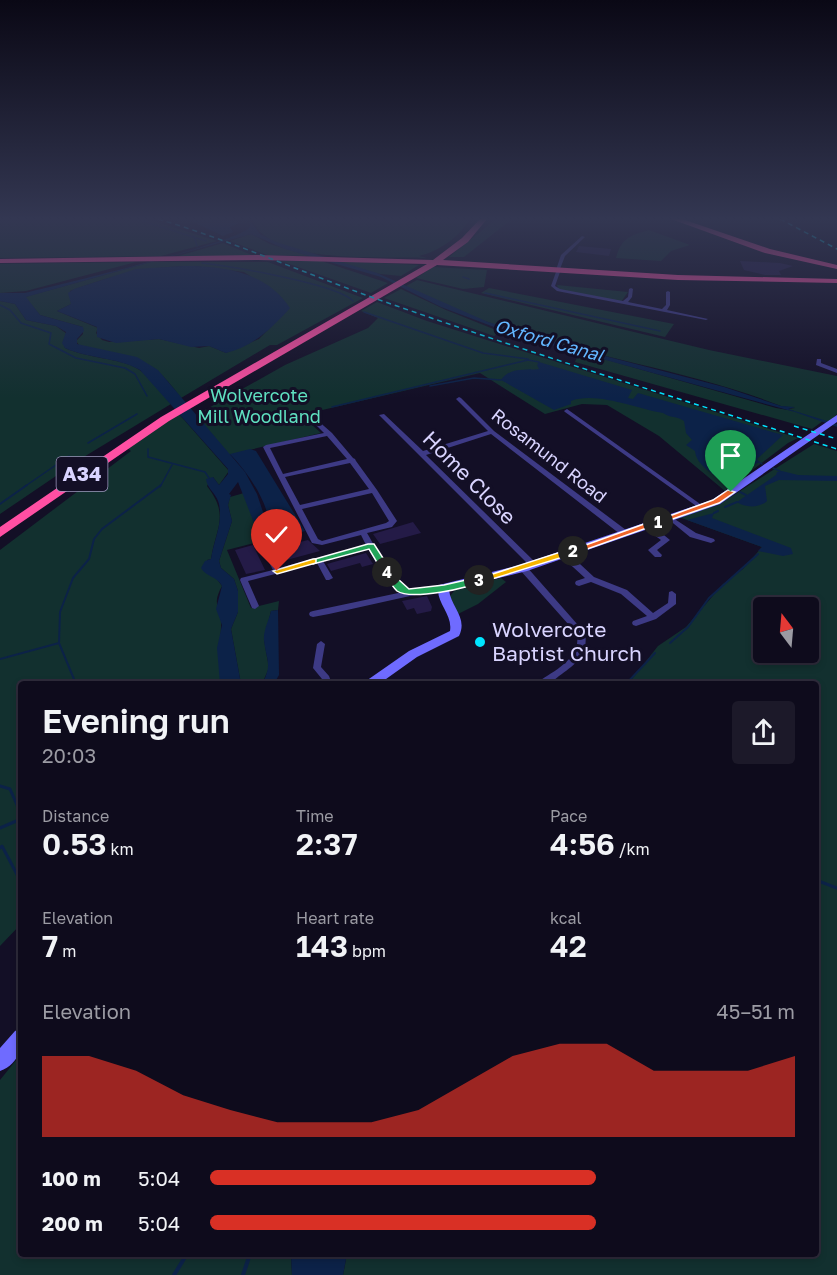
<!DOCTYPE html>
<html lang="en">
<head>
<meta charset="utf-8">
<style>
	body { margin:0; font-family:"Golos Text",sans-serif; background:#1c1929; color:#f1f3f6; height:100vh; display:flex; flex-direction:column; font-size:22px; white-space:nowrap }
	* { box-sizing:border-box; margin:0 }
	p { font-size:20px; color:#9b9ba3 }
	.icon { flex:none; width:33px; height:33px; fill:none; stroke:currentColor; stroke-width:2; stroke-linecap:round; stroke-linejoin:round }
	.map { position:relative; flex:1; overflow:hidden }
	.details { position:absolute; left:18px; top:681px; width:801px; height:576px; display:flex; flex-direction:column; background:#0e0b1c; border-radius:6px; box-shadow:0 3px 9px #0003,0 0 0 2px #2e2b3b }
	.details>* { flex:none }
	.needle { width:39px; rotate:344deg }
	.buttons { position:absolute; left:753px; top:597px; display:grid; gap:12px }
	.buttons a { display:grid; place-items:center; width:66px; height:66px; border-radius:6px; background:#0e0b1c; box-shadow:0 3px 9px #0003,0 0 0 2px #2e2b3b; font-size:30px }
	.pin { position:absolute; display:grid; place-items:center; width:51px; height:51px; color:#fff; margin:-62px -26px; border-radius:50% 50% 50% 0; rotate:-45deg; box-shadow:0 0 6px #0007 }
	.pin .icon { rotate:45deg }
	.km { position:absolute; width:30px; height:30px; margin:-15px; border-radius:50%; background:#222; color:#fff; font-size:16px; line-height:30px; text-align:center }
	.round { display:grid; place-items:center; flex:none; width:63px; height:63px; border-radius:6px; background:#1c1929 }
	.headline { display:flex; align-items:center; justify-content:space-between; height:102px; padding:0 24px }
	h1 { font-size:33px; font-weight:600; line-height:45px }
	.stats { display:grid; grid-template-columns:repeat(3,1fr); gap:9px; height:102px; padding:6px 24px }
	.stats div { display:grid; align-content:center }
	.stats b { font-size:30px; font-weight:600 }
	.stats small { font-size:16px; font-weight:400 }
	.stats p { font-size:16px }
	.chart { height:168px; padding:12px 24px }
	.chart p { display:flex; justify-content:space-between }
	.chart svg { width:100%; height:108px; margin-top:6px; fill:#d93025; opacity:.7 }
	ul { padding:0 24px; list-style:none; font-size:20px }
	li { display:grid; grid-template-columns:96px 72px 1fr; align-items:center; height:45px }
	li i { height:15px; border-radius:8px; background:#d93025 }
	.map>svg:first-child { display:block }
	.green { fill:#12302f; fill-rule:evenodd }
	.water { fill:#0c2248 }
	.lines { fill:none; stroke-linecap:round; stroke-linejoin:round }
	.stream-far3 { stroke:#0c2248; stroke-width:1.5 }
	.stream-far2 { stroke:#0c2248; stroke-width:2 }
	.stream-far1 { stroke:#0c2248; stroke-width:3 }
	.stream { stroke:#0c2248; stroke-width:4 }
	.building { fill:#241b47 }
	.street { fill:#3d3a85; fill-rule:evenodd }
	.secondary { fill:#6f6bff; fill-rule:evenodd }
	.highway { fill:#ff4fa3; fill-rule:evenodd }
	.rail { stroke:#00e5ff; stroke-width:1.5; stroke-dasharray:5 4; stroke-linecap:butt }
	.split-1 { fill:#f0652b; stroke:#fff; stroke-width:1.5 }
	.split-2 { fill:#f0652b; stroke:#fff; stroke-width:1.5 }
	.split-3 { fill:#f5b400; stroke:#fff; stroke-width:1.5 }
	.split-4 { fill:#22a559; stroke:#fff; stroke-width:1.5 }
	.split-5 { fill:#22a559; stroke:#fff; stroke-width:1.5 }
	.split-6 { fill:#f5b400; stroke:#fff; stroke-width:1.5 }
	.poi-dot { fill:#00e5ff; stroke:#130f26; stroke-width:2 }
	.labels { text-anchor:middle; stroke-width:6; stroke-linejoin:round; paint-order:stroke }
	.far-water-label { font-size:18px; font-style:italic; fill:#62b6ff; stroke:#130f26 }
	.far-park-label { font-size:18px; fill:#5fe0c0; stroke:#130f26 }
	.far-street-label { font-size:18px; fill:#d9d4ff; stroke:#130f26 }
	.shield { fill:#130f26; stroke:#9e99be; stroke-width:1.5 }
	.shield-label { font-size:20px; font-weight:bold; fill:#d9d4ff }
	.street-label { font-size:21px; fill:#d9d4ff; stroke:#130f26 }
	.poi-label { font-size:21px; fill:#d9d4ff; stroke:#130f26; text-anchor:start }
</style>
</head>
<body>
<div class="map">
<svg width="837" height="1275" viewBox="0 0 837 1275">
	<rect width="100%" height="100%" fill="#130f26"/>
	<!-- green -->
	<path class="green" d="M0,219H148L217,241L161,256L0,258Z
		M251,219H469C461,237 437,252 419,256L427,258C384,255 272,267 251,219Z
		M496,219H512L464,257H449Z
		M649,230L690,245L671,251L661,261L616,258C621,238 631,235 649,230Z
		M251,234L270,244L309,256L267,255L230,241Z
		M223,243L254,256L175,257Z
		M281,261H321L388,283L371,293Z
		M333,261H339L419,265L401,276L380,274Z
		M136,262L26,291L0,293V264Z
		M151,262H268L363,298L277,345H270L181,398C148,351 130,359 79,345L76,341L83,334V327L40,315L25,297ZM194,266L244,272L280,296L289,308L259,339L226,353L209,346L199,348L159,339L109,342L102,340L96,333L98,328L57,311L71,304L70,291C114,275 147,266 194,266Z
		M433,267L487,270L484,287L463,289L416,278Z
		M417,280L709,350L837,376V414L830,422L821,421H823L812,429L575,362L579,352L776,408L794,411L787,409L795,408L781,406C674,364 561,355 455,309C440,302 418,297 406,286Z
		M557,285L628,292L621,302L559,290Z
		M489,288L674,324L665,337L481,293Z
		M401,289L446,310L501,332L494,336L384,298Z
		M0,301L15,304L26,320L56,326L67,334L63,341L65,348C86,358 120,358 138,369C151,377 161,392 171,404L87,455L0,514Z
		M377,302L427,321L798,438L788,443L725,491L659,436L607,405L582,404L545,414L480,373L301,415L321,433L228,455L196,415L285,365L368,328L378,318L361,311Z
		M179,414L229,471L219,485L213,477L207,486C230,516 216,527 211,559L207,560L208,574L216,578L222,586C210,607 223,610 221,627C220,646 220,664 220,684H21V924L0,946V550L131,451L127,448Z
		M814,444L837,451V1275H343L347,1254H816V684H628L658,646L686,627L723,584L743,569L762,547L676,516L718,505ZM764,608H808V652H764Z
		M244,493L256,528L265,532L269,529V539L227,550L251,608L279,601L278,610L271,611L264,640L269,668L262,684H241L231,629L238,612V591L234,579L221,568L219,561L232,521L228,505L230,497Z
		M501,578L506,582L478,604L458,614L450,596L455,590Z
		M21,1054V1254H291L292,1275H0V1080Z"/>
	<!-- water -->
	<path class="water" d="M187,219C207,219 224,221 242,222L230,227L233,232L223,236Z
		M249,219L260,234L276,242L377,273L488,322L578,349L724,387L781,406L795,407L788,409L837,424V427L795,412L515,335L441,307L381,277L285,249L251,234L26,297L40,315L83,327L84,331L77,339V344L137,357L158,370L245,472L257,494L268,527L265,529V532L261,533L256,528L238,482L229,494L231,495L228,505L232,521L219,561L221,568L234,579L238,591V612L231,629L241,684H220L217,648L222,625L216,609L222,586C217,576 206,577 201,568L205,561L211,559C214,539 223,524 219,504C217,494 207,489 206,479L213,477L219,485L228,474V469L140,370C117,357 89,359 65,348L62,343L66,332L56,326L26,320L15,304L0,301V293H25C57,285 238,243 250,227Z
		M184,266C225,266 266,272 290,308C272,328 254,346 226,353L209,346L191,347L159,339L116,343L97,337V327L57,311L71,304L68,293L74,289L136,269Z
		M539,362L632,390L628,398L633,399L638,393L783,435L757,459L759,462L724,483C714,474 696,465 695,451L686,445L692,440L686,433L684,421C677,416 670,418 663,413C637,409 596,391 571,401V404L554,410L501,380C511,366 526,371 539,369L537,365Z
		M250,449L256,451L305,531L270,542C268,535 271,529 270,524C265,497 248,473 230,454Z
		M782,471L798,475L837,476V481L779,480L765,486L767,501C760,508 745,508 737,502L776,475L777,472Z
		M714,513L712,518L791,548L793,554L783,556L758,551L762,547L687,520Z
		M278,610L279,675L274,684H262C273,664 266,660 264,640C263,631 269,620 271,611Z
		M291,1254H347L343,1275H292Z"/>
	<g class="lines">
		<!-- stream-far3 -->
		<path class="stream-far3" d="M136,219L206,241
			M194,236L197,246
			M202,263C229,266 338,284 353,301
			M463,277L469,279
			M485,293L660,331
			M0,305L10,310L21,323L51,333L49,344L76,358L125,368L135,374L147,396
			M364,312L483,353L528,359
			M430,386L474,378L501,380
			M332,407L528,360L539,362
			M88,443L137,414
			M148,449V457L205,472L209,478
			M759,462L762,464
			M773,468L780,471
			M724,483L730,486
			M24,487L69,456
			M160,487L172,465"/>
		<!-- stream-far2 -->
		<path class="stream-far2" d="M740,492L746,495
			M0,504L27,485
			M725,507L737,502
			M714,513L718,511
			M59,643L60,612L73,578L89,559L94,539L102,529L161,485
			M670,643L688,627L709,598L758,554
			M0,659L59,643L76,684
			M626,684L655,653"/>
		<!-- stream-far1 -->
		<path class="stream-far1" d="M0,786L10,789L21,814
			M0,828L21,819
			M0,848L2,846L21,882
			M816,880L837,888"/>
		<!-- stream -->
		<path class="stream" d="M174,1275L187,1254
			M243,1275L250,1254"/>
	</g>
	<!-- building -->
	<path class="building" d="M579,246L611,249L609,256L576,252Z
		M740,261L780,263L793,266L779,271L781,275H765L744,270Z
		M413,522L421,533L380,544L373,534Z
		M308,540L320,551L279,562L272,549Z
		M253,545L265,570L246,574L235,550Z
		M366,553L373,564L362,567L360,563L331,571L327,564Z
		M427,596L432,607L431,611L417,614L414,608L407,610L402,601Z"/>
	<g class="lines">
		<!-- street -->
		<path class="street" d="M582,236L585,237L565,256L560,269L556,270L561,255Z
			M558,271L560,272L555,286L560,289L623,301L628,297L629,289L631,288L633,289L632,297L628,302L662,309L666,305V292L668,291L670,292V305L667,310L708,319L706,320L557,291L551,286L556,272Z
			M817,359H821V363L837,369V373L816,365Z
			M459,397L461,398L494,431L626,530L627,532L626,534H620L491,434L426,455L538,565L537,567H531L379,415L384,414L423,451L488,431L456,399Z
			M567,409L703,506V508H699L565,412L564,411Z
			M308,412L332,433L353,458L355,459L356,461L377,490L397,521L392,527L367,533C380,555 389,576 411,590L443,585L447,588L446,590L410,596L329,614L313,617L310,616L309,614L310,612L313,611L403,592C386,582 377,565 369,549L323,561L333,578L329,580H326L317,563L248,581L259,606L255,609L252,608L240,580L241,578L273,570L259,543L260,541H266L279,568L366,545L361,535L322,545L312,543L263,447L266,445L324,433L306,415V413ZM327,436L347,459L283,474L270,448ZM350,463L369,489L300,505L285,477ZM372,493L389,521L386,523L322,541L318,539L302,509Z
			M670,516L696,533L714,539L715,541L711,543L690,537L668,519L666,518Z
			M643,523H649L670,540L657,550L662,555L661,557H655L648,550L661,540L643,527L642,525Z
			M561,552H567L594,577L627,590L653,613L668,603L669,592L672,591L676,594V604L656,619L636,626L633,625L632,623L633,621L647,616L621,594L591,582L579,586L576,585L575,583L576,581L585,578L561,556L560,554Z
			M520,566H526L585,633C589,654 575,665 559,676C555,679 551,683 547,684C543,685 540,684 537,684L538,682C555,670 581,659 577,634L520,570L519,568Z
			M321,641L325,644L321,667L329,676L332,684H324L322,679L313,668L317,644Z"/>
		<!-- secondary -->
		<path class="secondary" d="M837,415V422L720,504L527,571L449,590C451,607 468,618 459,636L417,657L379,684H364L366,681L409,651L450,631C453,613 434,602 439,585L520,565L712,500Z
			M21,1028C21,1047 21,1063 0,1071V1048L15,1031Z"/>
		<!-- highway -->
		<path class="highway" d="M480,219H487L468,242L443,260L678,275L837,279V283L678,280L437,265L169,421L0,537V527L161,417L427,264L258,260L0,263V259L258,255L433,260L462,238Z
			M671,219H682L770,249L837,265V269L765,253Z"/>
		<!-- rail -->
		<path class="rail" d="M158,219C239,243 317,279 397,306C542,357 690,402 837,449
			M780,219L837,249
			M794,426L837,439"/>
	</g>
	<!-- sky -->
	<linearGradient id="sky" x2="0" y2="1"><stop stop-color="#0a0815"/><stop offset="0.55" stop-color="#333752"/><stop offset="1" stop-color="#333752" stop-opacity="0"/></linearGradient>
	<rect width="837" height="398" fill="url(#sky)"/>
	<!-- split-1 -->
	<path class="split-1" d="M728,490L735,492L719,503L661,523L653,522L713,500Z"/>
	<!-- split-2 -->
	<path class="split-2" d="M658,519L661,523L576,553L569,551Z"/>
	<!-- split-3 -->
	<path class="split-3" d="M573,548L577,551L576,553L479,583L474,580Z"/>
	<!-- split-4 -->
	<path class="split-4" d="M387,569L409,589L444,585L479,577L483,580C471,589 410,600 397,591C392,586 387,578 383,572Z"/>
	<!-- split-5 -->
	<path class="split-5" d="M368,544H374L392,572L391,574H384L369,549L313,564L308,561Z"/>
	<!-- split-6 -->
	<path class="split-6" d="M313,559H316V563L277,574L273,571Z"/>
	<!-- markers -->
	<circle class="poi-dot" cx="480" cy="642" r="6"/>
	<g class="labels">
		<!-- far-water labels -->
		<g class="far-water-label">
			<text transform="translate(549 341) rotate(16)" y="6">Oxford Canal</text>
		</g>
		<!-- far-park labels -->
		<g class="far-park-label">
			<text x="259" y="402">Wolvercote<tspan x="259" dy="21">Mill Woodland</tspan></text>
		</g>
		<!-- far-street labels -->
		<g class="far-street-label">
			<text transform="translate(549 456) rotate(38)" y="6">Rosamund Road</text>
		</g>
		<!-- shield labels -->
		<rect class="shield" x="56.5" y="457" width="51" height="34" rx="4.5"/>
		<g class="shield-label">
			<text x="82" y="481">A34</text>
		</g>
		<!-- street labels -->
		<g class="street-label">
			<text transform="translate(469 478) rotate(45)" y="7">Home Close</text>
		</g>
		<!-- poi labels -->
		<g class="poi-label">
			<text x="492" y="637">Wolvercote<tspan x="492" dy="24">Baptist Church</tspan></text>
		</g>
	</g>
</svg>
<div class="buttons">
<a><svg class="needle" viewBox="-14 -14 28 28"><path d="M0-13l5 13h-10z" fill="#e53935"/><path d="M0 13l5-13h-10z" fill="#9b9ba3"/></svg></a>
</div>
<div class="pin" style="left:731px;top:492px;background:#1e9e55"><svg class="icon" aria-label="arrive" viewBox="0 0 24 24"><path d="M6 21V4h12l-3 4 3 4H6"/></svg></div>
<div class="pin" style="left:277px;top:571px;background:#d93025"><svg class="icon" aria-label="check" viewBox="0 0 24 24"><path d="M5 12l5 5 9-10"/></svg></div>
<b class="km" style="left:658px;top:522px">1</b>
<b class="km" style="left:573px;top:551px">2</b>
<b class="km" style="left:479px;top:580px">3</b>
<b class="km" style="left:387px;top:572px">4</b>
<section class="details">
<div class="headline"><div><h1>Evening run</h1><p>20:03</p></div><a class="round"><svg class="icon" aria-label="share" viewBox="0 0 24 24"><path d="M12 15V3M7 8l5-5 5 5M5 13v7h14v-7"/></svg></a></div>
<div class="stats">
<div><p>Distance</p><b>0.53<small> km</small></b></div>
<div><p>Time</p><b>2:37</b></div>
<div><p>Pace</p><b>4:56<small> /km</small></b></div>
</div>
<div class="stats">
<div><p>Elevation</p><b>7<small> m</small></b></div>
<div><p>Heart rate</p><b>143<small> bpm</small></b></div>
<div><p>kcal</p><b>42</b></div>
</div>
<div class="chart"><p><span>Elevation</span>45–51 m</p>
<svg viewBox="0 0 160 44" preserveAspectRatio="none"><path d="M0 44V11L10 11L20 17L30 27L40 33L50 38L60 38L70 38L80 33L90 22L100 11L110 6L120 6L130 17L140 17L150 17L160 11V44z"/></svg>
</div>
<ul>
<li><b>100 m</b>5:04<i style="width:66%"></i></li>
<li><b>200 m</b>5:04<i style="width:66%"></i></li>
</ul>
</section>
</div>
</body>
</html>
